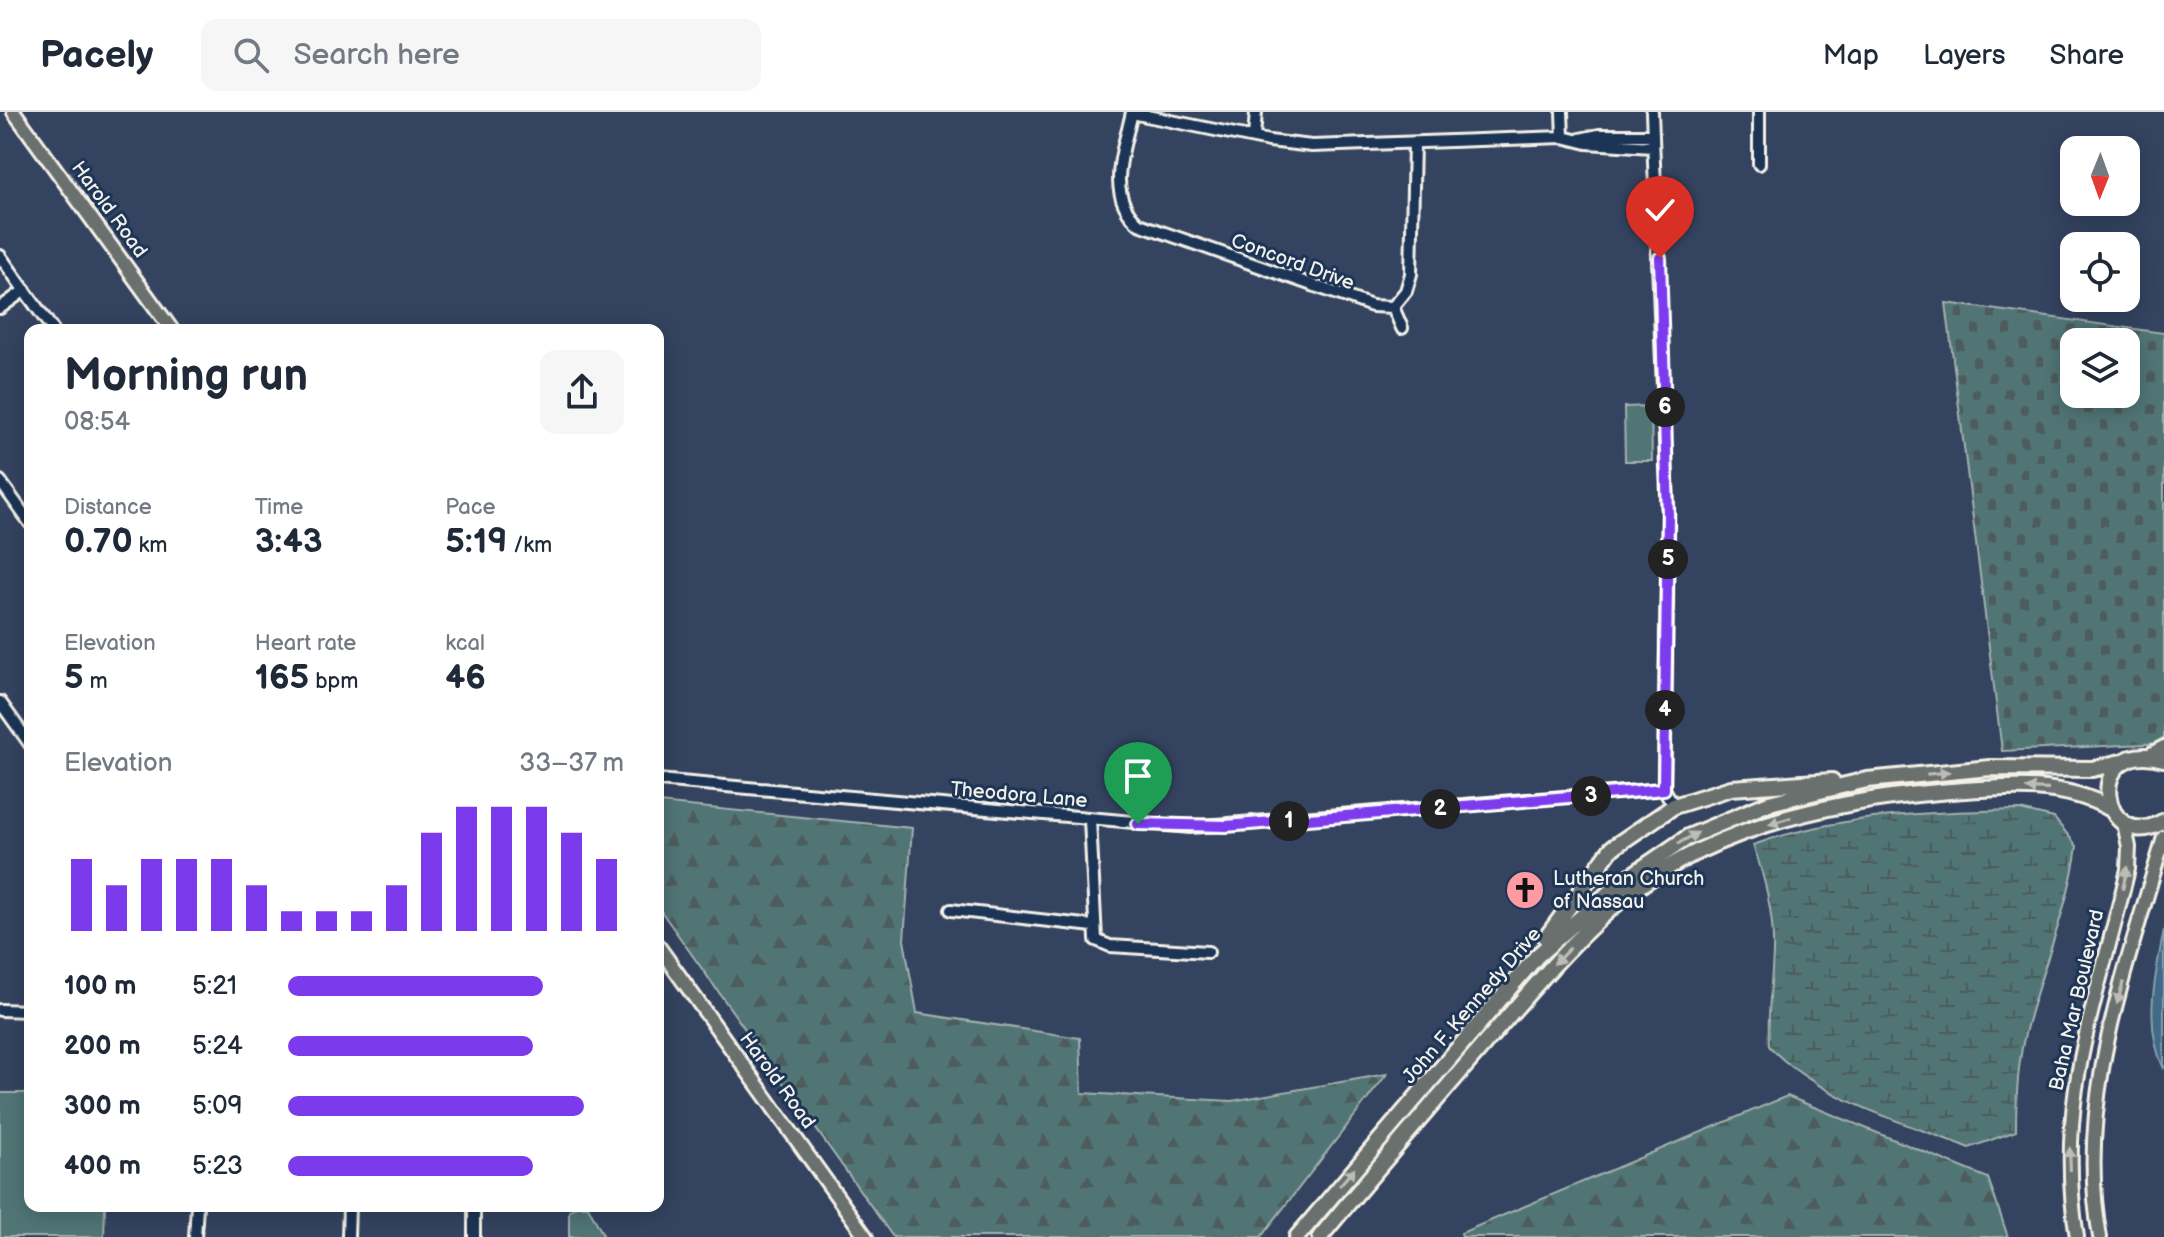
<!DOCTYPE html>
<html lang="en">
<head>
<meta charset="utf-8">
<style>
	body { margin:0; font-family:"Balsamiq Sans",sans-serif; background:#f6f6f7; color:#1f2937; height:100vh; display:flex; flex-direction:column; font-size:30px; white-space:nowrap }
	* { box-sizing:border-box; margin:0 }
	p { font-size:26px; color:#747a83 }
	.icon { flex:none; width:44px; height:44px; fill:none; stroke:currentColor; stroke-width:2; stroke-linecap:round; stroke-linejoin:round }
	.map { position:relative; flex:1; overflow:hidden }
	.details { position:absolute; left:24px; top:212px; width:640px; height:888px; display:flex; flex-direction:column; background:#fff; border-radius:16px; box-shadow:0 4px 20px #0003 }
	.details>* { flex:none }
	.needle { width:52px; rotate:181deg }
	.controls { position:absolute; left:2060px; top:24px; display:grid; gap:16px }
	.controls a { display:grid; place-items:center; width:80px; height:80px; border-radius:16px; background:#fff; box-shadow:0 4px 20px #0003; font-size:40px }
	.pin { position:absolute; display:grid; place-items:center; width:68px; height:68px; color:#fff; margin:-82px -34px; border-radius:50% 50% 50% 0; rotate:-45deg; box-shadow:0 0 8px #0007 }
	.pin .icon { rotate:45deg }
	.km { position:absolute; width:40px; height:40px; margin:-20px; border-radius:50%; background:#222; color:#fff; font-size:22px; line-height:40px; text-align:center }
	.round { display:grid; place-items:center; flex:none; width:84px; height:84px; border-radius:16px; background:#f6f6f7 }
	.headline { display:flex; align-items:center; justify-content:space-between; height:136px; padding:0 40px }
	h1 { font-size:44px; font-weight:600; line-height:60px }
	.metrics { display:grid; grid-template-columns:repeat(3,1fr); gap:12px; height:136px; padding:8px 40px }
	.metrics div { display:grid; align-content:center }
	.metrics b { font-size:34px; font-weight:600 }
	.metrics small { font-size:22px; font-weight:400 }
	.metrics p { font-size:22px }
	.chart { height:224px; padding:16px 40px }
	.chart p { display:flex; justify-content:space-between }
	.chart svg { width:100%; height:144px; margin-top:8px; stroke:#7c3aed; stroke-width:6 }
	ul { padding:0 40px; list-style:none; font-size:26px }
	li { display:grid; grid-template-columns:128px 96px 1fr; align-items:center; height:60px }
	li i { height:20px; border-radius:10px; background:#7c3aed }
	header { display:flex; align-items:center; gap:48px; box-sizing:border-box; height:112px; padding:0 40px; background:#fff; border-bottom:2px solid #e0e1e3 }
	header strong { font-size:38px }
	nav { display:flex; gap:44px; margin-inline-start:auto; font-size:28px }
	.search { width:560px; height:72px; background:#f6f6f7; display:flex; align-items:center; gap:20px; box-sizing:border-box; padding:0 28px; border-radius:16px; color:#747a83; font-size:30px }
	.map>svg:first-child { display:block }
	.forest { fill:url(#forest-firs); stroke:#a2b2ae; stroke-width:2 }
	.wetland { fill:url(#wetland-marsh); stroke:#a2b2ae; stroke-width:2 }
	.cemetery { fill:url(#cemetery-stones); stroke:#a2b2ae; stroke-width:2; fill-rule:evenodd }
	.pitch { fill:#517475; stroke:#a2b2ae; stroke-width:2 }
	.water { fill:#406a87; stroke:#88a0ae; stroke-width:2 }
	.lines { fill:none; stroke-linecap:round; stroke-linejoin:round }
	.minor-casing { stroke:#f4f1e8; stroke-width:16 }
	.major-casing { stroke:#f4f1e8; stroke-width:18 }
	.highway-casing { stroke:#f4f1e8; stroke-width:20 }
	.minor { stroke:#1d3557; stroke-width:10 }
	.major { stroke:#6b706d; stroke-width:12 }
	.highway { stroke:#6b706d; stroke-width:14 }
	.oneway { fill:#bdbdb7 }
	.route-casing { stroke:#fff; stroke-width:16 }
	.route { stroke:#7c3aed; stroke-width:10 }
	.labels { text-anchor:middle; stroke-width:6; stroke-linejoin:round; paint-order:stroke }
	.street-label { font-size:20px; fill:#f4f1e8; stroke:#1d3557 }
	.poi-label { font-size:20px; fill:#f4f1e8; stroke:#1d3557; text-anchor:start }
</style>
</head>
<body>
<header>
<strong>Pacely</strong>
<div class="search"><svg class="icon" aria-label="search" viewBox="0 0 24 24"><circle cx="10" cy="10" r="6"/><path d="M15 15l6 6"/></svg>Search here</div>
<nav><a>Map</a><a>Layers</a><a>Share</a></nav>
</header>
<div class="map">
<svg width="2164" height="1125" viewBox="0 0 2164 1125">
	<defs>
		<pattern id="forest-firs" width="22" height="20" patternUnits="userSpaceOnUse" patternTransform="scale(2)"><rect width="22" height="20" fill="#517475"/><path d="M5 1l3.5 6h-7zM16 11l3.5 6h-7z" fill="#4d5c5b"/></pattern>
		<pattern id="wetland-marsh" width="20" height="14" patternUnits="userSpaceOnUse" patternTransform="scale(2)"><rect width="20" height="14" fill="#517475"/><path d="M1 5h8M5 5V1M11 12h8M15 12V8" fill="none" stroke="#4d5c5b"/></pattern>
		<pattern id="cemetery-stones" width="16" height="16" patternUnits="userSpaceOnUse" patternTransform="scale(2)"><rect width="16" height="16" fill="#517475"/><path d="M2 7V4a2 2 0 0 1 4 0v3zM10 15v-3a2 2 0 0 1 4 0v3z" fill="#4d5c5b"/></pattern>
	</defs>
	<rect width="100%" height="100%" fill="#344360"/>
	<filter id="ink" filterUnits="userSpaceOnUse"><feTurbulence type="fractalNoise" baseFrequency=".0125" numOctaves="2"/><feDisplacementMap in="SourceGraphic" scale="16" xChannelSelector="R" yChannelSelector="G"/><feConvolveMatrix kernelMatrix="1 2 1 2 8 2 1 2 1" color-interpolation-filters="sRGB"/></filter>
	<g filter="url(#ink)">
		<!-- forest -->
		<path class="forest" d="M658,691L912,716L904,828L917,901L1080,926L1082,981L1232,989L1387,962L1261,1125H893L658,795Z
			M1787,984L1988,1066L2008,1125H1462L1461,1121Z
			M576,1094H588L604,1125H569V1099Z"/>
		<!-- wetland -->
		<path class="wetland" d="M2020,698L2054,706L2077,734C2068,801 2039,861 2024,926C2017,957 2016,987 2016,1019L1969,1036C1902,1009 1819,988 1769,934C1767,901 1772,871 1773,839C1774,804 1765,766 1753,733C1839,702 1930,700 2020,698Z"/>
		<!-- cemetery -->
		<path class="cemetery" d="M1946,191L2164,221V631L2002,639ZM2074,230H2126V282H2074Z"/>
		<!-- pitch -->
		<path class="pitch" d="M1651,294L1652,349H1625L1624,295Z
			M0,981H30V1094H105L104,1125H0Z"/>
		<!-- water -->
		<path class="water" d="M2164,818V957C2143,913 2155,864 2164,818Z"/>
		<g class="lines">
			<defs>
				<path id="minor" d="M1132,0C1124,38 1104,82 1139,112L1372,194L1393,195L1406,179L1411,162L1414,32
					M1562,0L1563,25
					M1652,0L1668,403L1664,677L1674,694
					M1759,0V52
					M1132,1L1269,29L1312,34L1563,25L1587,31L1653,35
					M1254,25L1256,0
					M1580,27L1599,23H1652
					M0,144L53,218
					M1393,195L1402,216
					M0,196L25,178
					M0,369L30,411
					M0,590L30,632
					M658,668L1190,715L1664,677
					M1090,707L1096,828L1110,834L1208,840
					M951,798L1093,814
					M0,898L30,899
					M195,1125L197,1094
					M348,1125L349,1094
					M474,1125V1094"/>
				<path id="major" d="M14,0L172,218
					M2149,643L2164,635
					M658,834L866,1125
					M2077,1125C2054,987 2098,888 2128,757L2129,735L2124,711
					M2100,1125C2075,988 2127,856 2164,725"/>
				<path id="highway" d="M2164,647C2080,624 2100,747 2164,709
					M1546,826L1612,736L1674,694L1731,676L1832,669
					M1297,1125L1537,844L1619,772L1688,725L1769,691L1867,668L1990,656L2092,657L2125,649
					M1320,1125C1374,1060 1429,996 1485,931C1530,880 1573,826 1627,783C1715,715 1831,689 1939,680C1997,676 2059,667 2111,697"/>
			</defs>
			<!-- minor casing -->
			<use href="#minor" class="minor-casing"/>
			<!-- major casing -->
			<use href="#major" class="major-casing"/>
			<!-- highway casing -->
			<use href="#highway" class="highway-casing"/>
			<!-- minor -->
			<use href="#minor" class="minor"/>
			<!-- major -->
			<use href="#major" class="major"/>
			<!-- highway -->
			<use href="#highway" class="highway"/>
		</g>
		<!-- one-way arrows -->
		<defs><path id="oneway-solid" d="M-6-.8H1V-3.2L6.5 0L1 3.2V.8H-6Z" transform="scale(2)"/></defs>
		<g class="oneway">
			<use href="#oneway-solid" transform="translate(1938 661) rotate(-6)"/>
			<use href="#oneway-solid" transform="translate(2037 677) rotate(-178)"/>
			<use href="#oneway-solid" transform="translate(1780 709) rotate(163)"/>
			<use href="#oneway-solid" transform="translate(1688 726) rotate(-29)"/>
			<use href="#oneway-solid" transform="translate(2125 766) rotate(-78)"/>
			<use href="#oneway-solid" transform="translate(1562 844) rotate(135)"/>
			<use href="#oneway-solid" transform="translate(2120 881) rotate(106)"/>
			<use href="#oneway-solid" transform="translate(2070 1047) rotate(-92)"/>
			<use href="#oneway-solid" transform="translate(1347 1065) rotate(-49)"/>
		</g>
	</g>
	<g class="lines" filter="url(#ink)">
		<defs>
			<path id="route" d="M1138,712L1226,714L1664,677L1668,403L1660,146"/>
		</defs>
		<!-- route casing -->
		<use href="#route" class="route-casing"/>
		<!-- route -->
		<use href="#route" class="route"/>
	</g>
	<!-- icons -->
	<defs>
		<symbol id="church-disc" viewBox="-11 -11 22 22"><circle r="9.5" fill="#ff9aa2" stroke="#1d3557"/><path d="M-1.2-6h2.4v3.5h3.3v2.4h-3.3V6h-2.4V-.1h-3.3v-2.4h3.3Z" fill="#111"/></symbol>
	</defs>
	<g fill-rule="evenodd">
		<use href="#church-disc" x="1503" y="756" width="44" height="44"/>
	</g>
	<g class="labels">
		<!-- street labels -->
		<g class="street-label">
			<text transform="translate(110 97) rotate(54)" y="7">Harold Road</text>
			<text transform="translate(1293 149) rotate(20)" y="7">Concord Drive</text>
			<text transform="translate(1019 682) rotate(5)" y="7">Theodora Lane</text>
			<text transform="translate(2076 888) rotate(-77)" y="7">Baha Mar Boulevard</text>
			<text transform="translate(1471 893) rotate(-49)" y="7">John F. Kennedy Drive</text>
			<text transform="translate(778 968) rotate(54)" y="7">Harold Road</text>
		</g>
		<!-- poi labels -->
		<g class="poi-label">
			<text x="1553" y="773">Lutheran Church<tspan x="1553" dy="23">of Nassau</tspan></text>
		</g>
	</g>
</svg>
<div class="controls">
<a><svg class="needle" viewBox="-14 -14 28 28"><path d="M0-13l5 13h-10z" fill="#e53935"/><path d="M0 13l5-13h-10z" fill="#747a83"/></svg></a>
<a><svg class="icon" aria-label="locate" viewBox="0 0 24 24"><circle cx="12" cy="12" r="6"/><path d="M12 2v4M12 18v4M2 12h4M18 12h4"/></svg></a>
<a><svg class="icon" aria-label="layers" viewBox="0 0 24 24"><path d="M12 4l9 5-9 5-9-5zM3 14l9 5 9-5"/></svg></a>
</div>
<div class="pin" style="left:1138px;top:712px;background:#1e9e55"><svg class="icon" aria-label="arrive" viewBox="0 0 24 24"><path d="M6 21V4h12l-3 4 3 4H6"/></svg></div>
<div class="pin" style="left:1660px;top:146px;background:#d93025"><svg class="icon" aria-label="check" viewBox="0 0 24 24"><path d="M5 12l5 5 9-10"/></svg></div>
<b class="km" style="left:1289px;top:709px">1</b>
<b class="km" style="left:1440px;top:697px">2</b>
<b class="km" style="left:1591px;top:684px">3</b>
<b class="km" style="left:1665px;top:598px">4</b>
<b class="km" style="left:1668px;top:447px">5</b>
<b class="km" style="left:1665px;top:295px">6</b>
<section class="details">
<div class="headline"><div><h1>Morning run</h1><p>08:54</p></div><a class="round"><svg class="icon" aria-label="share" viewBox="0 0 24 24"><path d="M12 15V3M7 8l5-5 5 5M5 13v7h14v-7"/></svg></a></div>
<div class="metrics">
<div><p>Distance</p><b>0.70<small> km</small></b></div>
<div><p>Time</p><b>3:43</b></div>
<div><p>Pace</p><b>5:19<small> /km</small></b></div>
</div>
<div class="metrics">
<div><p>Elevation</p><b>5<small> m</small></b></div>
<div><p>Heart rate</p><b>165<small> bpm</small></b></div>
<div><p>kcal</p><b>46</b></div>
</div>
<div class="chart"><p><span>Elevation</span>33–37 m</p>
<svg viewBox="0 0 160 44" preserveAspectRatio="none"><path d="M5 44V22M15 44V30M25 44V22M35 44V22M45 44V22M55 44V30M65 44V38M75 44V38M85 44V38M95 44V30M105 44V14M115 44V6M125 44V6M135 44V6M145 44V14M155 44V22"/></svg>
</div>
<ul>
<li><b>100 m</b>5:21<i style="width:76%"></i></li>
<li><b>200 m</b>5:24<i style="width:73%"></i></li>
<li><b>300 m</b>5:09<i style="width:88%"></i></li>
<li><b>400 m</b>5:23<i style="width:73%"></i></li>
</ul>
</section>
</div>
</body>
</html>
